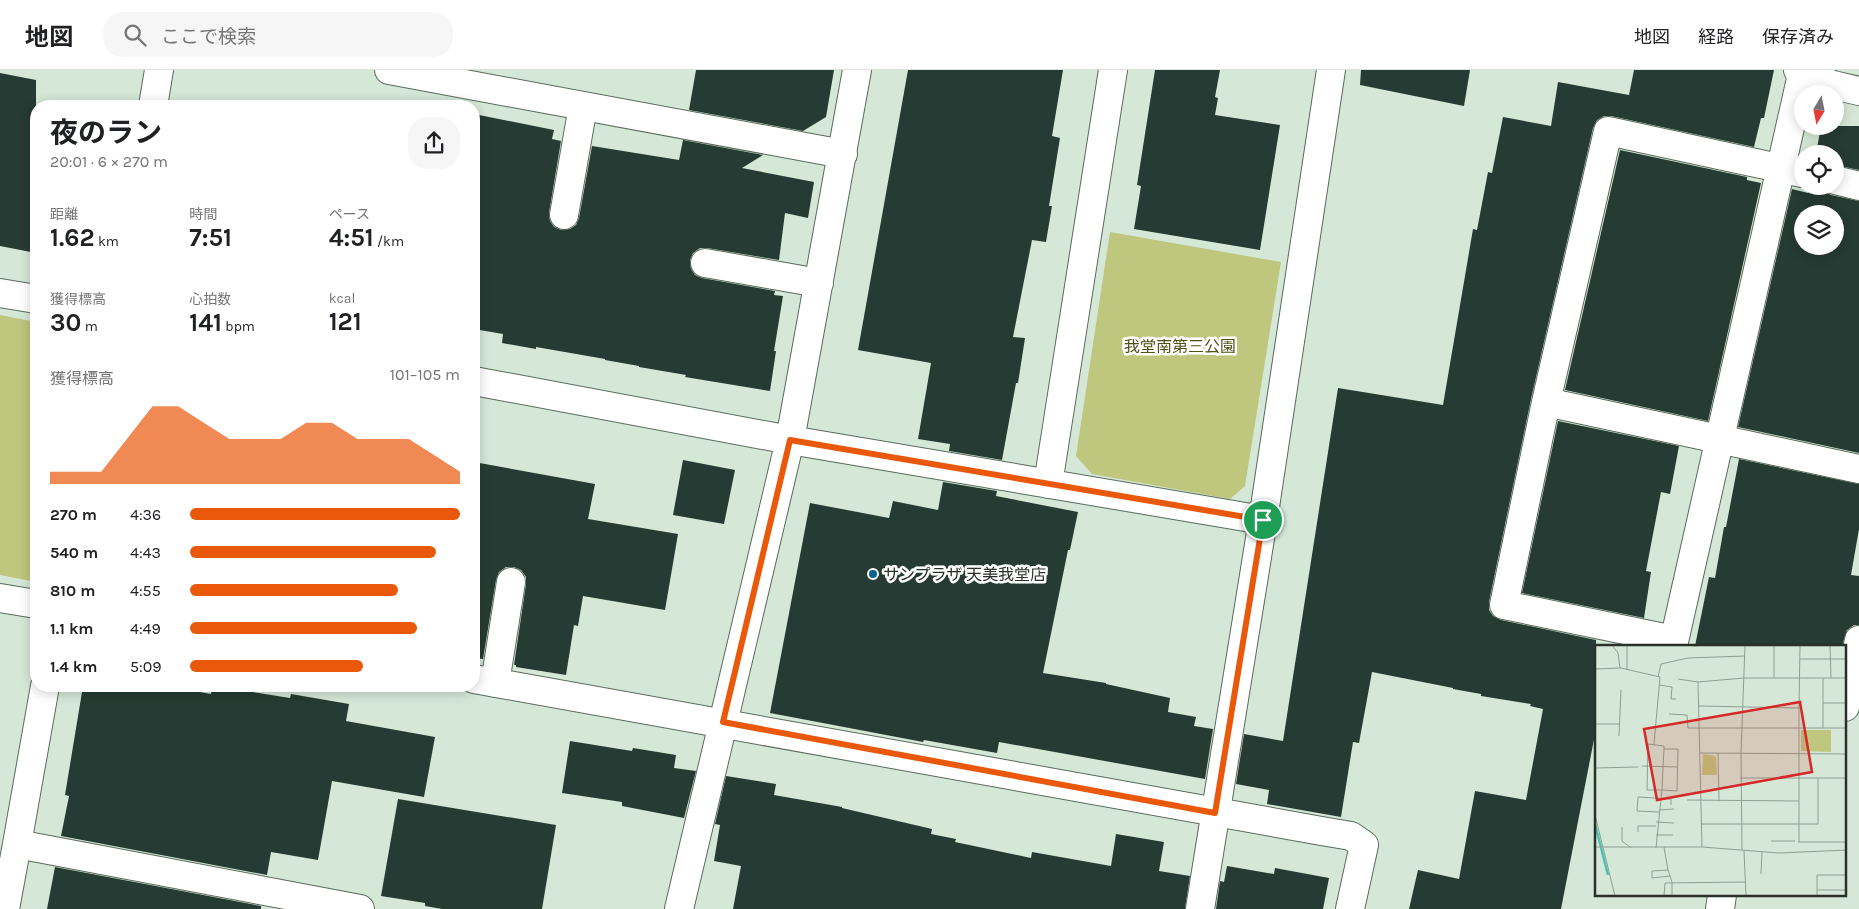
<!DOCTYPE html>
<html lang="ja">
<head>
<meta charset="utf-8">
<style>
	body { margin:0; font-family:Karla,"Noto Sans JP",sans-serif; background:#f6f6f6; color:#202124; height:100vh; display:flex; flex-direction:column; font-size:19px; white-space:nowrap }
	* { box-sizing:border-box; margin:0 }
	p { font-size:16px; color:#757577 }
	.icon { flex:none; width:28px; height:28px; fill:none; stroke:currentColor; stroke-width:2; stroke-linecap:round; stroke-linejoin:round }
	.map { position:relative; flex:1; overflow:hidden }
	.side { position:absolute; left:30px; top:30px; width:450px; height:592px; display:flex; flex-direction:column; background:#fff; border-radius:20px; box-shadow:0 2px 12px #0003 }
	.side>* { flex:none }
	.needle { width:32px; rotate:190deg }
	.tools { position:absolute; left:1794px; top:15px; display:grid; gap:10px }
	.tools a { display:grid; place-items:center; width:50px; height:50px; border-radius:50%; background:#fff; box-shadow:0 2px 12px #0003; font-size:25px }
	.pin { position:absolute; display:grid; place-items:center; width:42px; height:42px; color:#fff; margin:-21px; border:2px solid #fff; border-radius:50%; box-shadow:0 1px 5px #0007 }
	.round { display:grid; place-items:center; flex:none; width:52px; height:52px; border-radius:20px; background:#f6f6f6 }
	.head { display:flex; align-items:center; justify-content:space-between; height:85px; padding:0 20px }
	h1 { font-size:28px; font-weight:700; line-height:38px }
	.metrics { display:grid; grid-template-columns:repeat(3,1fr); gap:8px; height:85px; padding:5px 20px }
	.metrics div { display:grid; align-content:center }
	.metrics b { font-size:25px; font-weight:700 }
	.metrics small { font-size:14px; font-weight:400 }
	.metrics p { font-size:14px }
	.chart { height:140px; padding:10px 20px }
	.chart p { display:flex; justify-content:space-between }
	.chart svg { width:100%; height:90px; margin-top:5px; fill:#ea580c; opacity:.7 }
	ul { padding:0 20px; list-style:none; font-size:16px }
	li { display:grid; grid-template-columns:80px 60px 1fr; align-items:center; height:38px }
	li i { height:12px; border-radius:6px; background:#ea580c }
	header { display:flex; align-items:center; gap:30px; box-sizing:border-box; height:70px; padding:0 25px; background:#fff; border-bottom:1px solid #e0e0e0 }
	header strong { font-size:24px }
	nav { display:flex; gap:28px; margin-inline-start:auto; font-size:18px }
	.search { width:350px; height:45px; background:#f6f6f6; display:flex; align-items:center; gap:12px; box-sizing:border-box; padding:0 18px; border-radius:20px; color:#757577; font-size:19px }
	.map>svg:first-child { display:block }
	.green { fill:#bfc67e }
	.building { fill:#263b33; fill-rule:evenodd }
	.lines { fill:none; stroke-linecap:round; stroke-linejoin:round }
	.minor-casing { stroke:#596a5c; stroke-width:30 }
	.minor { stroke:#fff; stroke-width:28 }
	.route-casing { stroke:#fff; stroke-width:10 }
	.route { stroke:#ea580c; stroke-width:6 }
	.poi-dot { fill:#036090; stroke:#fff; stroke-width:2 }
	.labels { text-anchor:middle; stroke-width:5; stroke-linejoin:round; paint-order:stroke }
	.park-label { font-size:16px; fill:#4e5216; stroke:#fff }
	.poi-label { font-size:16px; fill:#29302a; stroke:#fff; text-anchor:start }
	.inset-river { fill:none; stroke:#4ec1b6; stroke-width:2.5 }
	.inset-road { fill:none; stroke:#909e92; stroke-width:1 }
	.view { fill:#d62828; fill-opacity:0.15; stroke:#d62828; stroke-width:2.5 }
	.inset-edge { fill:none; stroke:#29302a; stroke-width:2.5 }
</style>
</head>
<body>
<header>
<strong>地図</strong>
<div class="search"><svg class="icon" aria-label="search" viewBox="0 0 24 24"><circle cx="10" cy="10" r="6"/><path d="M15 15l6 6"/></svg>ここで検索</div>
<nav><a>地図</a><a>経路</a><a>保存済み</a></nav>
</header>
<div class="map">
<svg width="1859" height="839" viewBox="0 0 1859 839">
	<rect width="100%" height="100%" fill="#d5e8d8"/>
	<!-- green -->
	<path class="green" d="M1110,162L1281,192L1245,416L1230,429L1092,404L1076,386Z
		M0,245L36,252V512L0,505Z"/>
	<!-- building -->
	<path class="building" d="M696,0H834L826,47L803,61L689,40Z
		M908,0H1063L1052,66L1060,68L1049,136H1052L1046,172L1032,170L1013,267L1025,268L1018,313H1016L1002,390L949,381L950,374L918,369L931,293L858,280Z
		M1155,0H1220L1215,27L1218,28L1215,45L1280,55L1260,180L1134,159L1141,116L1137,115Z
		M1361,0H1470L1464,36L1360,15Z
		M1634,0H1774L1764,48H1761L1754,77L1611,46H1604L1597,50L1593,58L1531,329L1489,532V540L1493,546L1501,550L1596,570V659L1561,839H1409L1418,800L1459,809L1475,721L1526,730L1543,639L1530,636L1531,634L1481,626V624L1453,619V618L1372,602L1359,673L1353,672L1341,747L1267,734L1269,720L1236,714L1244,664L1283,671L1338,318L1443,335L1473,159L1477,160L1488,102L1492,103L1503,47L1551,56L1558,12L1629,25Z
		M0,3L36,10V183L0,176Z
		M474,44L554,60L552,69L561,71L549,143L550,151L554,157L561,160L570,159L576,155L579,148L592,76L679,90L683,70L763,85L742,98L814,112L808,148L785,143L779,190L707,178H700L693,183L690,190L691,199L695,205L702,208L775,221L774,225L783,226L774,281H776L770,321L685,307L686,305L639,297V296L605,290V289L536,277V279L502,273L503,264L474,259Z
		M1821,56H1859V100L1835,95V84H1816Z
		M1620,80L1747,107V110L1761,113L1708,351L1565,320Z
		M1810,116H1821L1825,122L1831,125L1859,131V383L1738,357L1792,119L1808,123ZM1802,144H1835V176H1802Z
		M1558,351L1679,376L1670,424L1661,422L1646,501L1651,502L1644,548L1522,523Z
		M1739,389L1859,414V459L1851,505L1859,506V555H1854L1847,560L1842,576H1695L1709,507L1715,508L1724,457H1726Z
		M683,390L735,400L724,454L673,445Z
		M474,392L595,414L588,449L678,464L665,540L583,526L578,556L574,555L566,605L516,597V595H514L526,514V507L521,500L514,497H506L499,502L496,510L483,589L474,588Z
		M943,412L997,421L996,426L1078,442L1070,480H1068L1043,603L1106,613V614L1170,628L1168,642L1196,647L1194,656L1213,659L1205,709L999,672L997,683L924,670L923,672L770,643L810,433L889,448L893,431L938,440Z
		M83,616H167L211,624L212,616H216L290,628L291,624L349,634L346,651L435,667L424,727L332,711L318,790L271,782L267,805L61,766L69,726L65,725Z
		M570,671L632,681L633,678L676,685L674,698L696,701L684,748L622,736V732L562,723Z
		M726,706L776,714L774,725L842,737V738L932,759L931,764L956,769L955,772L1031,788L1032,782L1111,796L1116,764L1164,772L1159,801L1190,806L1185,839H733L741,796L714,791L720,755L715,754Z
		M398,729L556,755L542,839H442L425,836V833L381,826Z
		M1227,796L1274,804L1275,798L1329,808L1323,839H1216L1220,811L1224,812Z
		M55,797L261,836V839H47Z"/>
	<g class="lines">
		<defs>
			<path id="minor" d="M389,0L843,84
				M1798,0L1833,15L1859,21
				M153,36L159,0
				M1835,110L1859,116
				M564,145L583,36
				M705,193L819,213
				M0,223L36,229
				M474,311L790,370L1263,450
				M1546,332L1859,399
				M1048,414L1113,0
				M0,528L36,534
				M1674,570L1504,535L1546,332L1608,61L1802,103
				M1673,576L1803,0
				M474,609C766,660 1058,716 1351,766L1364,775L1350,839
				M495,613L511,512
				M45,616L17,774L360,839
				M1845,637L1859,570
				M5,839L17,774
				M679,839L790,370L857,0
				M1200,839L1263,450L1331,0
				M1720,839L1722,825"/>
		</defs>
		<!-- minor casing -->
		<use href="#minor" class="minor-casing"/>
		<!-- minor -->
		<use href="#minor" class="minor"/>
	</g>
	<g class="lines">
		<defs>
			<path id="route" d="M790,370L1263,450L1215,743L723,652Z"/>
		</defs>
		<!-- route casing -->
		<use href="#route" class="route-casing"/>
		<!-- route -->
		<use href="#route" class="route"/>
	</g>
	<!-- markers -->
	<circle class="poi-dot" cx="873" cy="504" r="5"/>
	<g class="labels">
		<!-- park labels -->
		<g class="park-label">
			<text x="1180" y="282">我堂南第三公園</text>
		</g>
		<!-- poi labels -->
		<g class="poi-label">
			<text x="883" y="510">サンプラザ 天美我堂店</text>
		</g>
	</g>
	<!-- overview -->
	<g transform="translate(1595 575)">
		<rect width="251" height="251" fill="#d5e8d8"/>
		<path d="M206,85H236V107L206,106ZM108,109L121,111L122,130H107Z" fill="#bfc67e"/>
		<path class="inset-river" d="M0,179L13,230"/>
		<path class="inset-road" d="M17,0L23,8L25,23M32,0V24M179,0V33M235,0L236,33M98,1L115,0M205,14H252M0,24L26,23L65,32L59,99M63,32L66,19L93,13L150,11M83,34L103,37M64,40L77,42L76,54H81M228,58H252M104,61L204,63V197M204,63L205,0M74,69L92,70L93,83H252M0,79H24M228,83V33M24,91L26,45M105,108L252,109M123,108L124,156M47,121L83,122M0,123L43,122M145,133H252M92,155L204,156M64,165L79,164M64,167L42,166L43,152L76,154V160M0,170L20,251M61,177L79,178M106,179H223V133M27,182V196L36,203M43,187V181H61M61,190H78M176,196H200M203,197H252M0,202H107L184,208L252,205M69,202L73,225M107,202L103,37L149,33H252M61,203L66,154L67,145L68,122L69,104V101L53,99L52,145H67L82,146L83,104H69M147,205L146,108L150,0M149,206L151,251M166,229L167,207M75,231L57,233V226L73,225L77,237V251M222,245H252M69,251L70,238L150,237M222,251V230H252"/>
		<path class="view" d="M205,57L217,127L62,155L49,84Z"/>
		<rect width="251" height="251" class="inset-edge"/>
	</g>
</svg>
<div class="tools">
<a><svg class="needle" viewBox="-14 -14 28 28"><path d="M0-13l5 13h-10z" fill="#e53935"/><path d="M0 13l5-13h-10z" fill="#757577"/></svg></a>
<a><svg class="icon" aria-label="locate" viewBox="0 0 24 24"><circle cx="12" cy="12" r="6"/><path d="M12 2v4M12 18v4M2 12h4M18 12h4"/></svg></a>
<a><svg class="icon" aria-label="layers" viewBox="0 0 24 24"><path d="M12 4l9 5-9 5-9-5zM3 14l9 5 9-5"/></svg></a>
</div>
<div class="pin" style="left:1263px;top:450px;background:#1e9e55"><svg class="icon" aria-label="arrive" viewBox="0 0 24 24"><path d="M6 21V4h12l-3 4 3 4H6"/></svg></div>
<section class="side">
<div class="head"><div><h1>夜のラン</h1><p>20:01 · 6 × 270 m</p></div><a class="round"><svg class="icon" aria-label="share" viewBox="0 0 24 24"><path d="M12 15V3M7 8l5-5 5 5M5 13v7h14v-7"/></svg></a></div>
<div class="metrics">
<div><p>距離</p><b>1.62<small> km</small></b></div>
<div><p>時間</p><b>7:51</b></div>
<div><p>ペース</p><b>4:51<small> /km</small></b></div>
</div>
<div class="metrics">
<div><p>獲得標高</p><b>30<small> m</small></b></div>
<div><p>心拍数</p><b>141<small> bpm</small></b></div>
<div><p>kcal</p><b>121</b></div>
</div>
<div class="chart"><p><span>獲得標高</span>101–105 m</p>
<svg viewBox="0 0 160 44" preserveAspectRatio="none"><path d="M0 44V38L10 38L20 38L30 22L40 6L50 6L60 14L70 22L80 22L90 22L100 14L110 14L120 22L130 22L140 22L150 30L160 38V44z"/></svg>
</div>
<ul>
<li><b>270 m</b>4:36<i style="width:100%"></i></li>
<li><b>540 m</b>4:43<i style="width:91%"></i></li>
<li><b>810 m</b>4:55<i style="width:77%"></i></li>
<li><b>1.1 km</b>4:49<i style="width:84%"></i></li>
<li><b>1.4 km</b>5:09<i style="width:64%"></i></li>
</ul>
</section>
</div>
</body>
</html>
